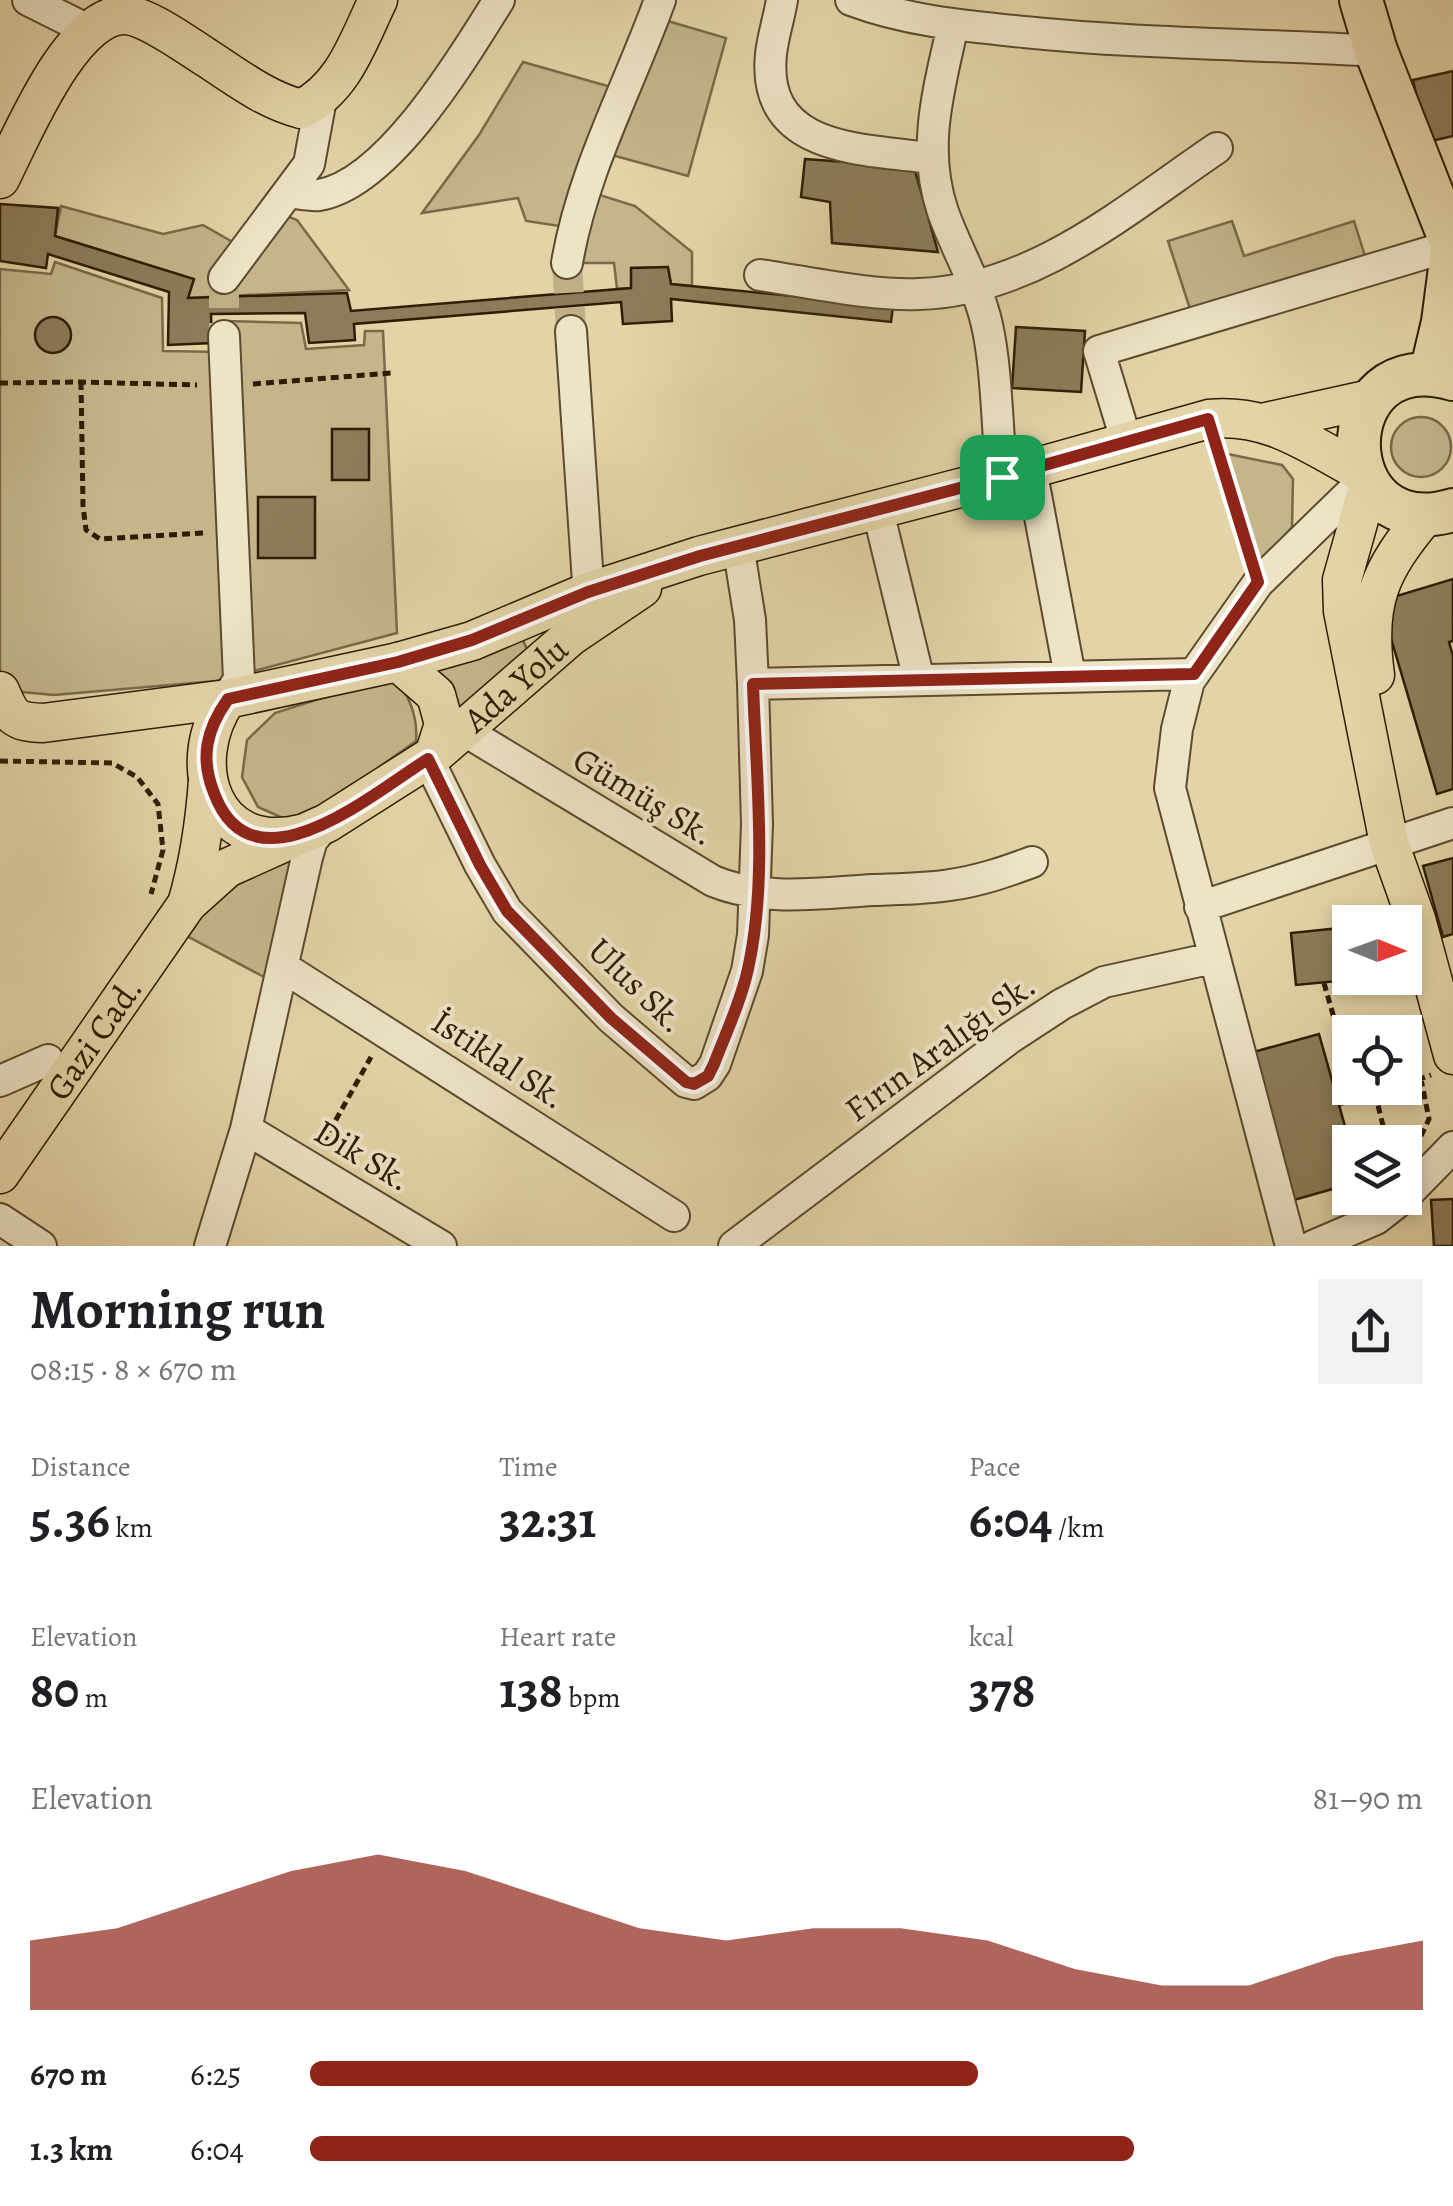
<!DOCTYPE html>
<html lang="en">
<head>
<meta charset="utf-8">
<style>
	body { margin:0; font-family:Alegreya,serif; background:#f2f2f2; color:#202124; height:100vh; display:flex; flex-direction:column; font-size:38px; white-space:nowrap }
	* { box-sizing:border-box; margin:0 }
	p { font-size:32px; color:#757577 }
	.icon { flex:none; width:55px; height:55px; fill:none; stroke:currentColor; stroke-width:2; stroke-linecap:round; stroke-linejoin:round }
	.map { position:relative; height:1246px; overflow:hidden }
	.panel { display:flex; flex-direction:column; background:#fff; flex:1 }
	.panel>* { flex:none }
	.needle { width:65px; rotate:91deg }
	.controls { position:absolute; left:1332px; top:905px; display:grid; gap:20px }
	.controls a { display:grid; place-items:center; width:90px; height:90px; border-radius:0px; background:#fff; box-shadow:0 5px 15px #0003; font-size:50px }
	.pin { position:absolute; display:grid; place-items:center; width:85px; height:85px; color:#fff; margin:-42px; border-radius:20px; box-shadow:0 5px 15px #0006 }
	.round { display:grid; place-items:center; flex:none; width:105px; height:105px; border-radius:0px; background:#f2f2f2 }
	.summary { display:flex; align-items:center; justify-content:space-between; height:170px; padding:0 30px }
	h1 { font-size:55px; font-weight:700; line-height:75px }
	.stats { display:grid; grid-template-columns:repeat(3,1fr); gap:15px; height:170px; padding:10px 30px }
	.stats div { display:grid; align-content:center }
	.stats b { font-size:50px; font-weight:700 }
	.stats small { font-size:28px; font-weight:400 }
	.stats p { font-size:28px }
	.chart { height:280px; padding:20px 30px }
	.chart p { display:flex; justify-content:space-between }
	.chart svg { width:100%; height:180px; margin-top:10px; fill:#8f2418; opacity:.7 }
	ul { padding:0 30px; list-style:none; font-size:32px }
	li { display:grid; grid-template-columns:160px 120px 1fr; align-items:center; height:75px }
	li i { height:25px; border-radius:12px; background:#8f2418 }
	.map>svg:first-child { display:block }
	.green { fill:#c4b58b; stroke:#796948; stroke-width:2.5 }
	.building { fill:#8c7c59; stroke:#2e1d04; stroke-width:2.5 }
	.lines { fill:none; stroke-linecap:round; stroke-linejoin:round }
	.minor-tunnel { stroke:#bfaf86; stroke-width:30; stroke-dasharray:30 15; stroke-linecap:butt }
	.minor-casing { stroke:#5b4b2d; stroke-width:34 }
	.major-casing { stroke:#2e1d04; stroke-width:41 }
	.highway-casing { stroke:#2e1d04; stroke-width:46 }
	.path { stroke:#2e1d04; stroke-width:5; stroke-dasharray:8 5; stroke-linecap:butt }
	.minor { stroke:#ede3c6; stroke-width:30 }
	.major { stroke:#e3d4a7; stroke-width:38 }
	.highway { stroke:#e3d4a7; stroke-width:42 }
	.route-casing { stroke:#fff; stroke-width:20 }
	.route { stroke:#8f2418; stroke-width:12 }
	.labels { text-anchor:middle; stroke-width:8; stroke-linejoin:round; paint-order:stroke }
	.street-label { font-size:35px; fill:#2e1d04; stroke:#ede3c6 }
</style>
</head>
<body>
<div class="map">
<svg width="1453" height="1246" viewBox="0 0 1453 1246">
	<rect width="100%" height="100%" fill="#e3d4a7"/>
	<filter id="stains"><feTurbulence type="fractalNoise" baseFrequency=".002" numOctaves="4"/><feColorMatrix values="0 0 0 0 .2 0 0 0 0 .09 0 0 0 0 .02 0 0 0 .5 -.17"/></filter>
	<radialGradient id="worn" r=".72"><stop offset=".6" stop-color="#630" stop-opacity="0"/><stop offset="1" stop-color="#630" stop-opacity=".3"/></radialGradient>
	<!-- green -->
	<path class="green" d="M654,17L726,38L688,176L601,152L587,191L635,206L692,252V286L671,284L667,267L632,268L631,288L617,289L614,263H567L573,228L526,221L518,198L422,213L479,135L523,62L625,91Z
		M61,206L163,234L203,225L245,249L274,211L297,220L349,290L188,298L193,279L55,236Z
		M1232,221L1244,256L1354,221L1365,256L1191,312L1168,241Z
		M55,262L162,298L163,351L223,352V321L301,323L306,349L364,345L365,331H383L397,633L243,674L239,679L54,695L0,690V269L51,274Z
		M1391 447a30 30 0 1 1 60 0a30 30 0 1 1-60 0Z
		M1218,452L1282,465L1293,479L1292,527L1255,571Z
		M523,640L532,661L453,717L433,667Z
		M391,676C409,692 418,717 416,741L313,814L287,820L258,807L242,777L247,740L275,713Z
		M327,823L279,985L172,928Z"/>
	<!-- building -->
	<path class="building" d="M1453,71V136L1427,142L1413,80Z
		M805,159L914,167L938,252L832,243L830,202L801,197Z
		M0,204L58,208L55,236L194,279L188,298L347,293L351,311L631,288V268L668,267L671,284L893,306L891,322L671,299L672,321L623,324L621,302L354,324L355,340L309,343L305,313L211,314L212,343L168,345L169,292L48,254L46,268L0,261Z
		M35 335a18 18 0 1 1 36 0a18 18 0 1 1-36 0Z
		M1016,327L1085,331L1081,392L1012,388Z
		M332,429H369V480H332Z
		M258,497H315V558H258Z
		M1453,579V641L1449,642L1453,656V789L1437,794L1380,601Z
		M1453,858V934L1443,937L1423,866Z
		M1350,927V978H1370L1296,985L1291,933Z
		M1319,1034L1350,1144V1184L1287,1202L1246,1054Z
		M1453,1199V1246H1434L1431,1200Z"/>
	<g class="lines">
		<!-- minor-tunnel -->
		<path class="minor-tunnel" d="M567,263L571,331
			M224,278V336"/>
		<defs>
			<path id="minor" d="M28,0L88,30
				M782,0C779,18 773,36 771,54C761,152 863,149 931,158
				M851,0C907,21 964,26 1024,32C1141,44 1259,44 1376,51
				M953,25C939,89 921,148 943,212C957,251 978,285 987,325C997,369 997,431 1002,477
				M288,192C297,193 310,196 319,195C389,183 464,56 499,0
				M567,263C582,172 629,86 660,0
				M760,275C809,282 871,296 919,294C1033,291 1127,209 1217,148
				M224,278L309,164L321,99
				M571,331L590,612
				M224,336L239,679L227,699
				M1127,443L1099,351L1453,245
				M1031,469L1070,676
				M877,507L919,680
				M753,684L1194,674
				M465,731L713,881C764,902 820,893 873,890C899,889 925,889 950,885C979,881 1005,872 1032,862
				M428,759L480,865L507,911L611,1018L686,1082L694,1084L707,1076L715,1064L747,971L753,935L757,824L753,684L750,620L738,545
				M1200,907L1453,823
				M283,967L674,1216
				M0,1081L48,1060
				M246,1129L441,1246
				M1405,1196L1453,1147
				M0,1219L41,1246
				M210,1246L246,1129L307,857L312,840L327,823
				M734,1246L1010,1038L1062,1004L1104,982L1213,958
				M1291,1246L1170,788L1177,729L1189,681L1258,583L1365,479
				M1313,1246L1376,1219L1403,1198"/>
			<g id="major">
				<path d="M0,179C22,136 72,12 126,15C147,16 188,46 207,58C238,78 266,100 301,109C344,88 358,41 378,0"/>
				<path d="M1266,422L1375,398"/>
				<path d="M1369,484L1342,580L1343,611L1389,843L1416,919L1453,1055"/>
				<path d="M1375,675C1365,603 1379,571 1425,516"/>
				<path d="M0,691C11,717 14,722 43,723L227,699"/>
				<path id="s1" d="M434,755L571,636L642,588"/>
				<path d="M301,834C212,855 183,763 227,699L398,662L472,641L588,592L699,556L1002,477L1209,419C1270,413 1310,445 1363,473"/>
				<path d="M187,904C199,863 205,823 208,780"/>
				<path id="s2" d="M0,1174L187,904L227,868L327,823L434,755L444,724L436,695L398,662"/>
			</g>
			<path id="highway" d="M1361,0L1376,51L1453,247
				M1431,373L1443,322L1453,245
				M1453,379C1326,342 1329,547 1453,510"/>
		</defs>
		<!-- minor casing -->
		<use href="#minor" class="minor-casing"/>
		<!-- major casing -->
		<use href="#major" class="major-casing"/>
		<!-- highway casing -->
		<use href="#highway" class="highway-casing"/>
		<!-- path -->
		<path class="path" d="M81,382L83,506L86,530L100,539L204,533
			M0,383L81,382L197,385
			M253,384L391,373
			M1218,450L1249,554
			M0,761L112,763L137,777L158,804L163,850L151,894
			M1324,983L1350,1074
			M1405,1084L1431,1075
			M1354,1088L1357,1099
			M1375,1093L1387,1142
			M1339,1104L1392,1088
			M1421,1136L1429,1119L1421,1079
			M323,1143L371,1057"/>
		<!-- minor -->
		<use href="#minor" class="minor"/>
		<!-- major -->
		<use href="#major" class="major"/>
		<!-- highway -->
		<use href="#highway" class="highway"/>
	</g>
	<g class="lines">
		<defs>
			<path id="route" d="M1208,419L1258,582L1194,674L753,684C756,775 768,880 748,969C741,1001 726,1033 714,1064L708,1076L694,1084L686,1082L611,1018L507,911L480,865L428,759C373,793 253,897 214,793C200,758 206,730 228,699L398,662L472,640L588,592L700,556L1002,477Z"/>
		</defs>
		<!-- route casing -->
		<use href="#route" class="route-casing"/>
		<!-- route -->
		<use href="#route" class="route"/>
	</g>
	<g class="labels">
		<!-- street labels -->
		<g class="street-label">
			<text dy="12" stroke="none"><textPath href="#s1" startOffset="108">Ada Yolu</textPath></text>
			<text transform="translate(644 796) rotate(31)" y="12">Gümüş Sk.</text>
			<text transform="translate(637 985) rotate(44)" y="12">Ulus Sk.</text>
			<text dy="12" stroke="none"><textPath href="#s2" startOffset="165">Gazi Cad.</textPath></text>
			<text transform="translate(940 1047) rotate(-36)" y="12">Fırın Aralığı Sk.</text>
			<text transform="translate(499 1059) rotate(33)" y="12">İstiklal Sk.</text>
			<text transform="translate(363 1155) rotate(31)" y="12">Dik Sk.</text>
		</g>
	</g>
	<rect width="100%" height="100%" filter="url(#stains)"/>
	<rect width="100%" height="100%" fill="url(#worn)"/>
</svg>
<div class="controls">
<a><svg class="needle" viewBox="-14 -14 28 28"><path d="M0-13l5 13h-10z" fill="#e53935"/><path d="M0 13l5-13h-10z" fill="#757577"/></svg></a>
<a><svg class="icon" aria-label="locate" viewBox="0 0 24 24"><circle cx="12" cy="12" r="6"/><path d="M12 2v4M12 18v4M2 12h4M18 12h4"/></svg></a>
<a><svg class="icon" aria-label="layers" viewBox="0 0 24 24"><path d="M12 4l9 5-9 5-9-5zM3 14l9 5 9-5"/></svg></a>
</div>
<div class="pin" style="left:1002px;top:477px;background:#1e9e55"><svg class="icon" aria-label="arrive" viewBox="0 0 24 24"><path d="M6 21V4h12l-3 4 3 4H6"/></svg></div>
</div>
<section class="panel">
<div class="summary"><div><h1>Morning run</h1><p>08:15 · 8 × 670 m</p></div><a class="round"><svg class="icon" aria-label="share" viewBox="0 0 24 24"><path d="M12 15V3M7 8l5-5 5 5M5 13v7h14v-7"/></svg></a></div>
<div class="stats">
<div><p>Distance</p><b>5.36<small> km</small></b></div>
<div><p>Time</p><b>32:31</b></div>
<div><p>Pace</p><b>6:04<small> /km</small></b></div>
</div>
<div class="stats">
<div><p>Elevation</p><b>80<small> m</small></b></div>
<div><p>Heart rate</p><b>138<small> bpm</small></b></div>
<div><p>kcal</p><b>378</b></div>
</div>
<div class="chart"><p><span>Elevation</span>81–90 m</p>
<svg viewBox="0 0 160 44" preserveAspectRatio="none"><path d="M0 44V27L10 24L20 17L30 10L40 6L50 10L60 17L70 24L80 27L90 24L100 24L110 27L120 34L130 38L140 38L150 31L160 27V44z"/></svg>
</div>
<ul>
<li><b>670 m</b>6:25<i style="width:60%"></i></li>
<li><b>1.3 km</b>6:04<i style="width:74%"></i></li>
</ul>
</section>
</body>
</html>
